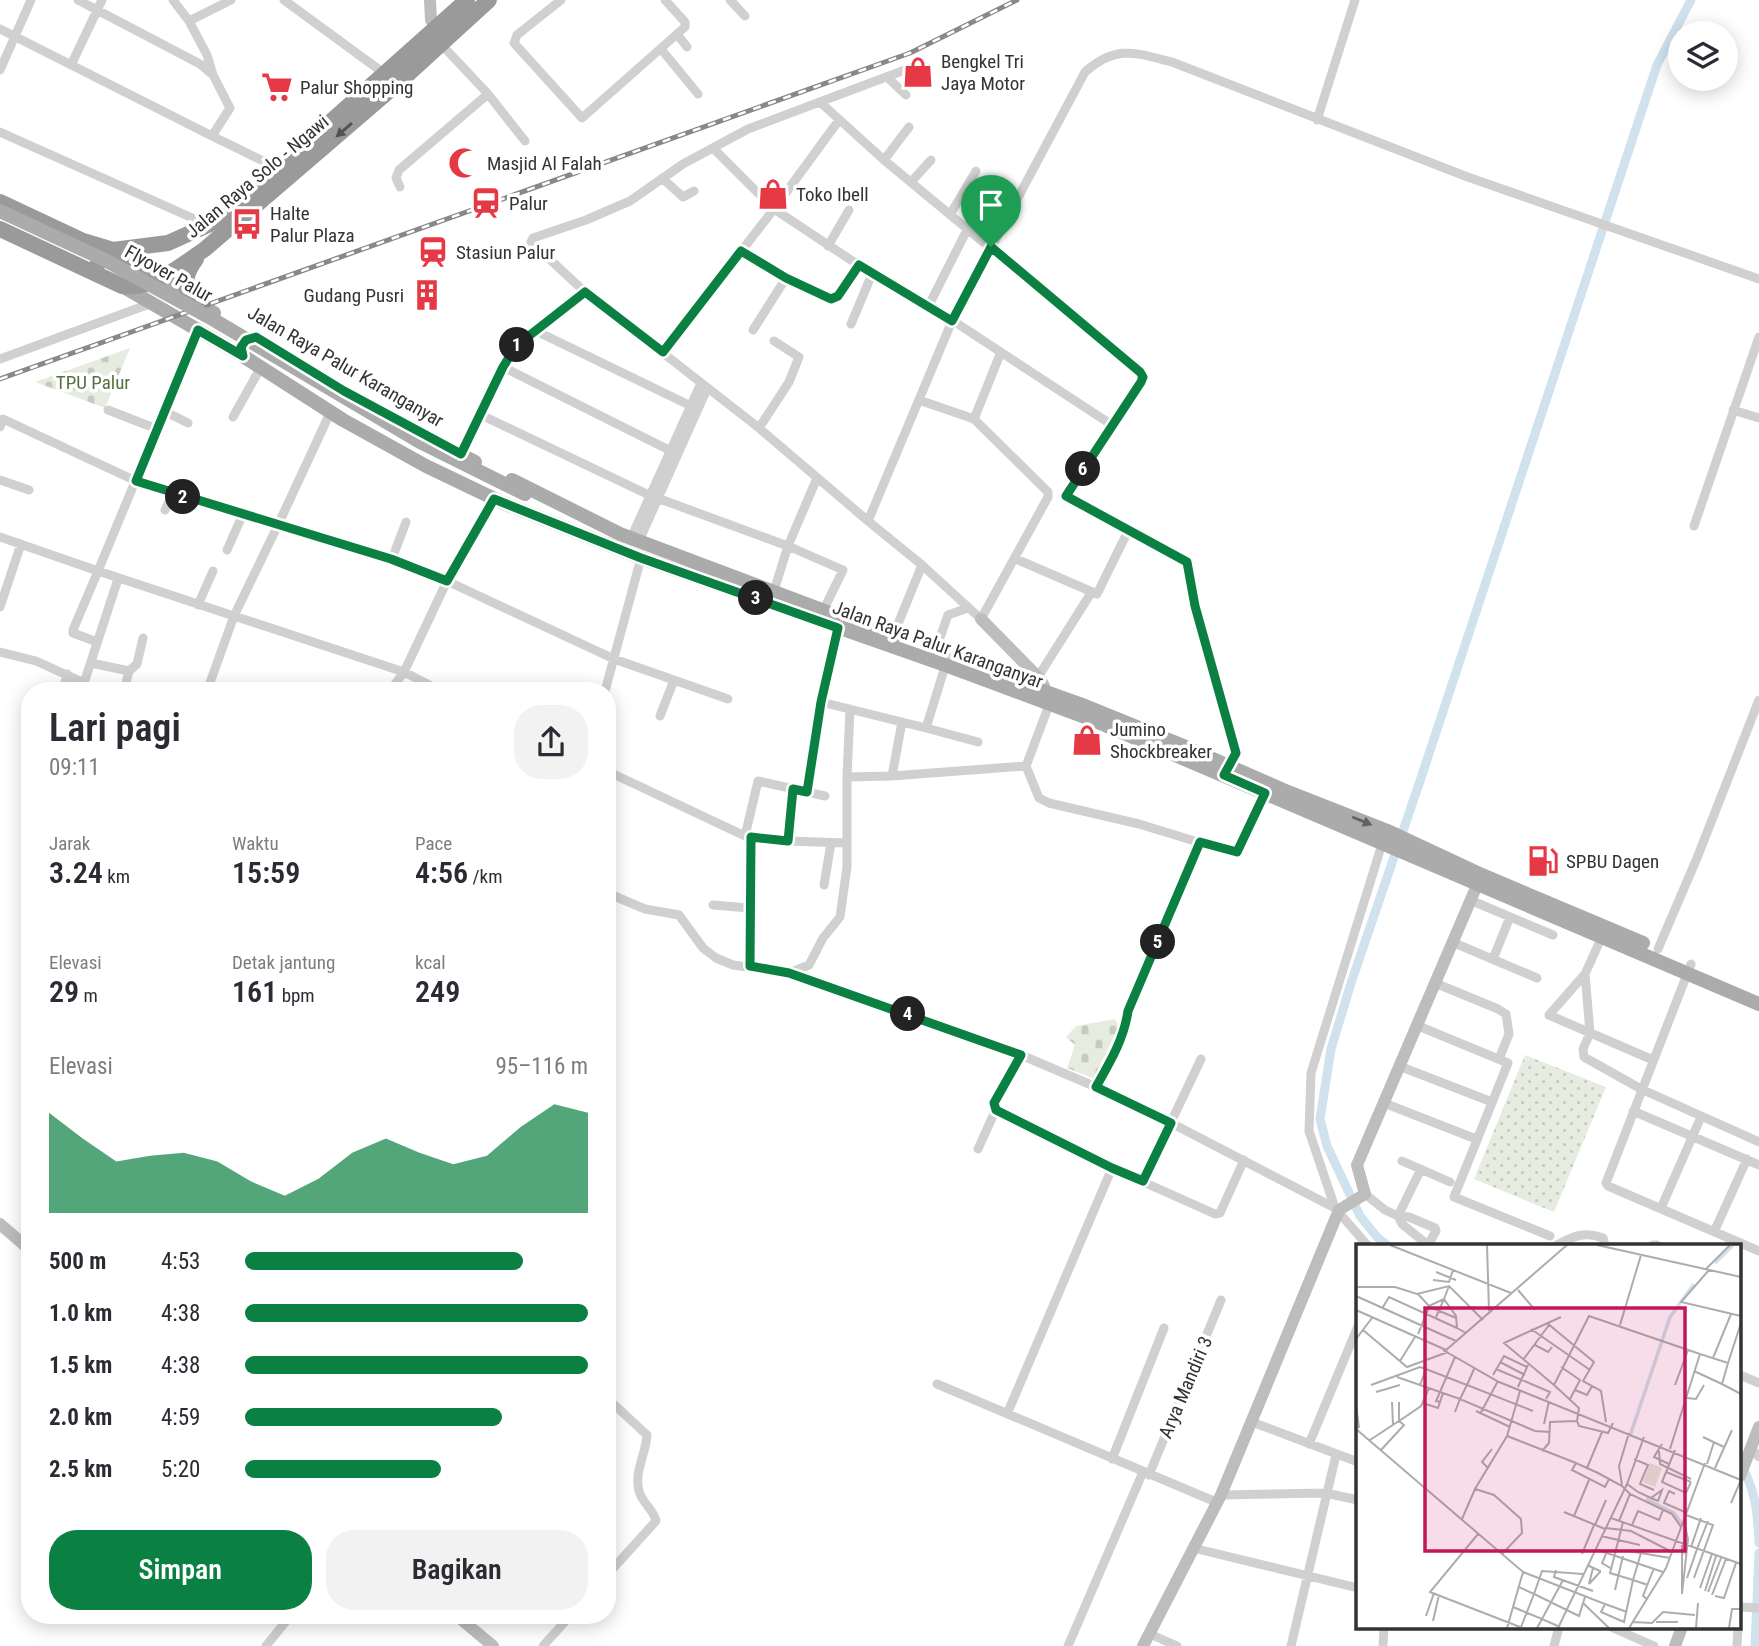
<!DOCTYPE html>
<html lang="id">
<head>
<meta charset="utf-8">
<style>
	body { margin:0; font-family:"Roboto Condensed",sans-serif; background:#f2f2f3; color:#2b2b33; height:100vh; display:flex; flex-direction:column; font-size:26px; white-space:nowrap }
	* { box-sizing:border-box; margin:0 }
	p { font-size:23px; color:#7c7c81 }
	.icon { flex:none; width:38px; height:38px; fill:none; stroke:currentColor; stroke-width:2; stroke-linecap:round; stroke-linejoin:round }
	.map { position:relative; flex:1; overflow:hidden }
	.details { position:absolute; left:21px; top:682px; width:595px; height:942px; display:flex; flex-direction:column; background:#fff; border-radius:28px; box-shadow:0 4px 18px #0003 }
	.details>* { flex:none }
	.fabs { position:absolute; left:1668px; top:21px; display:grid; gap:14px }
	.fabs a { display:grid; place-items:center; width:70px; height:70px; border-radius:50%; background:#fff; box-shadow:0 4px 18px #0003; font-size:35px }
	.pin { position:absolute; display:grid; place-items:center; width:60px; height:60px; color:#fff; margin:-72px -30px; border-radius:50% 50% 50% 0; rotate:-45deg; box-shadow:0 0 7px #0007 }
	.pin .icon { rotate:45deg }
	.km { position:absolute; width:35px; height:35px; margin:-18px; border-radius:50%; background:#222; color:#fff; font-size:19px; line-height:35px; text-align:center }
	.round { display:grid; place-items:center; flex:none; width:74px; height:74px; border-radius:28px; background:#f2f2f3 }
	.headline { display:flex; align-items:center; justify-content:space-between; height:119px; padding:0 28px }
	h1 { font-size:38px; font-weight:600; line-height:52px }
	.figures { display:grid; grid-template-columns:repeat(3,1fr); gap:10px; height:119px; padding:7px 28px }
	.figures div { display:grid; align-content:center }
	.figures b { font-size:30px; font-weight:600 }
	.figures small { font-size:19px; font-weight:400 }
	.figures p { font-size:19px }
	.chart { height:196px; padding:14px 28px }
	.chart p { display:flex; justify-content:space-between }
	.chart svg { width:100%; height:126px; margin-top:7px; fill:#0b8043; opacity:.7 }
	.cta { display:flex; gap:14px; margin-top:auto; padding:14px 28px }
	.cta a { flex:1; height:80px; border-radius:28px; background:#0b8043; color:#fff; font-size:28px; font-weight:600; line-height:80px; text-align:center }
	.cta a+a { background:#f2f2f3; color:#2b2b33 }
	ul { padding:0 28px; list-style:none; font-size:23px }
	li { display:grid; grid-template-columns:112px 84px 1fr; align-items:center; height:52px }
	li i { height:18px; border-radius:9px; background:#0b8043 }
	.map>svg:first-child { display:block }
	.grass { fill:url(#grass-dots) }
	.cemetery { fill:url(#cemetery-stones) }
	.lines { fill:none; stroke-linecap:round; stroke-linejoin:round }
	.canal { stroke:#cfe2ee; stroke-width:9 }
	.street { stroke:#d0d0d0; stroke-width:9 }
	.secondary { stroke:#bdbdbd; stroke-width:12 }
	.primary { stroke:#ababab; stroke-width:14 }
	.highway { stroke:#9a9a9a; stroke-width:16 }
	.rail-casing { stroke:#888; stroke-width:5 }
	.rail { stroke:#fff; stroke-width:2.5; stroke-dasharray:8; stroke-linecap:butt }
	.primary-bridge { stroke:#ababab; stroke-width:14 }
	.oneway { fill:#525252 }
	.oneway2 { fill:#636363 }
	.route-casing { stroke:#fff; stroke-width:14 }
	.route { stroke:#0b8043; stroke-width:9 }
	.labels { text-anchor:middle; stroke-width:7; stroke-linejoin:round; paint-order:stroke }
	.poi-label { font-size:19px; fill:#333; stroke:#fff; text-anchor:start }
	.street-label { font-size:19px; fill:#333; stroke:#fff }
	.park-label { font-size:19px; fill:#56703f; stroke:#fff }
	.inset-river { fill:none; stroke:#cfe2ee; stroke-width:3.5 }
	.inset-road { fill:none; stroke:#adadad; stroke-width:2 }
	.view { fill:#c2185b; fill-opacity:0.15; stroke:#c2185b; stroke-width:3.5 }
	.inset-edge { fill:none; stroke:#333; stroke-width:3.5 }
</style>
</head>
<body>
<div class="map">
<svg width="1759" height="1646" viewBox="0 0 1759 1646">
	<defs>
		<pattern id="grass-dots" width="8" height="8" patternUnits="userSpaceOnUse" patternTransform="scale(1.75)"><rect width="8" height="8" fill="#e6ecdf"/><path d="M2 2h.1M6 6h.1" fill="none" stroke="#c6cbc0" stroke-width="1.8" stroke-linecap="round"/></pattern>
		<pattern id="cemetery-stones" width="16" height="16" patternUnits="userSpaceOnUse" patternTransform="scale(1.75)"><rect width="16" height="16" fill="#e6ecdf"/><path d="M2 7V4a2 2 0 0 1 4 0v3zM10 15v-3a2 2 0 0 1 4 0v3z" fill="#c6cbc0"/></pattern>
	</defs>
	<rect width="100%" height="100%" fill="#fff"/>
	<!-- grass -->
	<path class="grass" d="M1525,1055L1606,1087L1554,1212L1474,1179Z"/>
	<!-- cemetery -->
	<path class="cemetery" d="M130,348L105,408L35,382Z
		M1115,1019L1119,1027C1109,1044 1104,1061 1093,1078L1067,1068L1075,1045L1066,1037L1076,1026Z"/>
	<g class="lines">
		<!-- canal -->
		<path class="canal" d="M1387,1245L1377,1237L1360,1216L1327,1146L1320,1119L1331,1049L1352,980L1420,781L1657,65L1691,0
			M1742,1467C1756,1491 1758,1517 1759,1543
			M1755,1646L1759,1553"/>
		<!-- street -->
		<path class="street" d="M78,0L200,64L212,74
			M173,0L189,21L207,55L213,75L230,108L212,136L263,161L278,173
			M284,0L385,74
			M561,0L517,35L514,43L582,118L685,27V22L665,0
			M730,0L745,16
			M189,21L231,0
			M0,29L212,136
			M677,34L687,47
			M441,44L488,94L525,141
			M661,49L698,94
			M72,63L102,0
			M0,70L31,0
			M887,77L906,95
			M821,103L884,160L1140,372L1143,377L1141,382L1066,496L1187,562L1195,606L1236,753L1235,758L1227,767
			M1317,120L1355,0
			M0,132L208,225
			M713,148L774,209L872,274L929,305L1112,425
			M884,160L909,127
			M662,178L683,197L694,191
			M911,182L931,160
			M400,187L396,178L399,170L488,94
			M951,213L976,171
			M828,246L849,210
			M741,251L786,278L831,299L838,296L859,265
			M929,305L968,228
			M851,324L872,274
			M534,330L585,292
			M753,330L786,278
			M663,352L774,209L839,120
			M0,359L152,303
			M503,367L677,454
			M919,400L974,419L1048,492V497L981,619L922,565L868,521L952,321L1085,72C1117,44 1135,53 1172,62L1465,176L1759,279
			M108,410L157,429
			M1733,410L1759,418
			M164,411L188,423
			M330,413L278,525L392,559L447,581L614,659L728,699
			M481,415L649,495L788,546L843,570L822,613
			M233,417L261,367
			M974,419L1001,352
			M0,427L3,419L136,481L278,525L234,616L98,571L73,630V633L97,642
			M759,428L789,382L799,357L774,341
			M461,454L503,367L516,346L534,330L689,405
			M0,480L29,490
			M165,510L173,494
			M868,521L759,428L585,292L531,242L533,238L586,220L630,201L683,164L748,129L918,65
			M1694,526L1759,337
			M0,537L98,571L198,330
			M631,538L701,383
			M639,541L707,389
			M227,550L243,514
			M392,559L406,522
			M1016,559L1097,594L1128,531
			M773,594L788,546L817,478
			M198,605L213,571
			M0,607L21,544
			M891,641L922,565
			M0,652L36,661L80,681L85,680L118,579
			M932,660L948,615L968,608
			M91,663L129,671
			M1038,677L1091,593
			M63,691L67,674
			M124,691L129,671L137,664L143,638
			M207,691L234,616L404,672L441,691
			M390,691L404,672L447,581L494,499
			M605,691L641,558
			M821,702L926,728L948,657
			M1049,705L1026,766L1039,798L1049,803L1139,824L1234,853L1238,851L1266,791
			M660,716L674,680
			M926,728L978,742
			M607,771L745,836L788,841L847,843
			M892,776L902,722
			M847,777L850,709
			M807,792L821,702L840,625
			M745,836L758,781L825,796
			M788,841L793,789
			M824,885L831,843
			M607,893L645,909L679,915L703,948L716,958L733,965L789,973L1021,1055
			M1470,900L1553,935
			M713,905L749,908
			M1604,932L1585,974L1549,1015L1653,1060
			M1452,942L1537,978
			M1658,949L1697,858L1759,700
			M1493,959L1510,917
			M1691,964L1606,1183L1608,1186L1759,1251
			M750,966L751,837
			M789,973L809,965L823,938L840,917L847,867V777L892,776L1026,766
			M1585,974L1590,1033L1583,1049L1584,1057L1641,1089L1759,1142
			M1435,983L1498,1009L1506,1014L1509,1034L1499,1059
			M1416,1025L1508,1063L1454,1197L1550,1236
			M1399,1066L1492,1102
			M1096,1087C1110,1062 1124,1039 1128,1011L1200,842
			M1384,1103L1476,1139
			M1633,1111L1759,1165
			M978,1149L996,1109
			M1244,1160L1220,1213L1215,1214L1112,1168L996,1109L994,1103L1021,1055L1096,1087L1171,1123L1335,1208L1367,1245
			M1402,1161L1450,1182
			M1143,1181L1201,1059
			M1365,1194L1385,1210L1398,1216L1402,1224L1428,1245L1436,1231L1435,1228L1409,1217L1398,1216L1421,1169
			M1335,1208L1309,1131L1311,1073L1382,844
			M1661,1208L1701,1117
			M1714,1232L1747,1159
			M1557,1245C1573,1236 1586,1231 1603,1238L1605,1245
			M1653,1245H1657
			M1740,1375L1759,1383
			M937,1384L1216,1502
			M607,1398L647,1435C646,1454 634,1471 639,1491C642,1503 654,1510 656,1521L607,1575
			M1007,1414L1112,1168
			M1252,1422L1358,1462
			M1309,1444L1358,1326
			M1751,1448L1759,1457
			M1112,1459L1164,1328
			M1149,1475L1221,1300
			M1221,1495L1325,1493L1358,1500
			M1193,1548L1358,1588
			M1740,1607L1759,1608
			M1611,1627L1654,1646
			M1150,1634L1177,1646
			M266,1646L291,1615
			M543,1646L571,1615
			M1068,1646L1143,1472
			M1291,1646L1336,1455
			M1383,1646L1384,1627
			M1554,1646L1559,1627
			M1737,1646L1738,1627"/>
		<!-- secondary -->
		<path class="secondary" d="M430,0L431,20L436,27
			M981,619L1041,680L1049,697
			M0,1224L30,1250
			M1740,1476L1759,1427
			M456,1615L493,1646
			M1143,1646L1221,1495L1339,1210L1365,1194L1357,1165L1481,876
			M1675,1646L1682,1627"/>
		<!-- primary -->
		<path class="primary" d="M157,279L214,313
			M122,286L243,356L343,420L426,466L501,502L641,558L945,665L1093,720L1759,1004
			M391,418L475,462
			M512,480L620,534L894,637
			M1009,679L1080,704L1181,745L1283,790L1390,832L1482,875L1643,943"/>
		<!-- highway -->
		<path class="highway" d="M0,202L83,241L113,250L157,279
			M0,229L122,286C153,290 180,266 205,249L396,85L489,0
			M96,268L101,256L113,250L168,243L208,225L278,173L318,133L467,0
			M189,298C184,282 186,272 196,259"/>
		<defs>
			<path id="rail" d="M0,379L910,53L1017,0"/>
		</defs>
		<!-- rail casing -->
		<use href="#rail" class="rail-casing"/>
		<!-- rail -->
		<use href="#rail" class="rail"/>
		<!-- primary-bridge -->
		<path class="primary-bridge" d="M0,211L105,260L209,317L420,442L525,494"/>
	</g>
	<!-- one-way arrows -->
	<defs><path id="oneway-solid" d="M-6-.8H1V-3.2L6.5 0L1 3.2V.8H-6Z" transform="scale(1.75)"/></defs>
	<use class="oneway" href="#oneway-solid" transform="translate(344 130) rotate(139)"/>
	<use class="oneway2" href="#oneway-solid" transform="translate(1362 821) rotate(22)"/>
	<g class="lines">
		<defs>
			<path id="route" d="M991,247L1140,372L1143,377L1141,382L1066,496L1187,562L1195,606L1236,753L1224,775L1265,793L1237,852L1200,842L1128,1011C1124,1039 1110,1062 1096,1087L1171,1123L1143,1181L1112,1168L996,1110L994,1103L1021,1055L789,973L750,966L751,837L788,841L793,789L807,792L821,702L838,628L641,558L494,499L447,581L391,559L136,481L198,330L243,356L241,347L246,340L256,337L344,391L461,454L503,367L516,346L585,292L663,352L741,251L786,278L831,299L838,296L859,265L952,321Z"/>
		</defs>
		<!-- route casing -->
		<use href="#route" class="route-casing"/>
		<!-- route -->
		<use href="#route" class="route"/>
	</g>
	<!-- icons -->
	<defs>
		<symbol id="shop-bare" viewBox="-9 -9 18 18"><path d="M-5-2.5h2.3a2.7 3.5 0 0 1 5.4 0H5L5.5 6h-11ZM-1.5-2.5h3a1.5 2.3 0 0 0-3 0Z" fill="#e63946" stroke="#fff" stroke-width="2.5" paint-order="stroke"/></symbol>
		<symbol id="supermarket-bare" viewBox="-9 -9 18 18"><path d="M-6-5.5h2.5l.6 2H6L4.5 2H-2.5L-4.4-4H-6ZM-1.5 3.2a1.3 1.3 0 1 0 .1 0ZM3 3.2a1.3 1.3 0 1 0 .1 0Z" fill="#e63946" stroke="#fff" stroke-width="2.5" paint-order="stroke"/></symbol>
		<symbol id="mosque-bare" viewBox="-9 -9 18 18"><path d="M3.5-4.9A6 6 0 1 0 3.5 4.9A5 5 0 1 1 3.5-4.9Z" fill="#e63946" stroke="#fff" stroke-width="2.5" paint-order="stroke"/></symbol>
		<symbol id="station-bare" viewBox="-9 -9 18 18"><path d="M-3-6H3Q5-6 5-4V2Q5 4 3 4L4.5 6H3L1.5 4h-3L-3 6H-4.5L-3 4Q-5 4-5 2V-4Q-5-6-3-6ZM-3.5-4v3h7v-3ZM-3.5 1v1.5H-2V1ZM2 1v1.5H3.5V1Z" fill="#e63946" stroke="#fff" stroke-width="2.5" paint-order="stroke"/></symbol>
		<symbol id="bus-bare" viewBox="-9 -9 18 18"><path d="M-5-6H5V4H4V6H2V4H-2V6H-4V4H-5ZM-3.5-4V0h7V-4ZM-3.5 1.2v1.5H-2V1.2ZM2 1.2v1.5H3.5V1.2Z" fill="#e63946" stroke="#fff" stroke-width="2.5" paint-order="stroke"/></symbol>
		<symbol id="building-bare" viewBox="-9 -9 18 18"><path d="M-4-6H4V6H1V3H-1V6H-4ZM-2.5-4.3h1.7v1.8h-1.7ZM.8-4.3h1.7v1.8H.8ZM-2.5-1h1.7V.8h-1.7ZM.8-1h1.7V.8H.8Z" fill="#e63946" stroke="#fff" stroke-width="2.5" paint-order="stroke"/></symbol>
		<symbol id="fuel-bare" viewBox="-9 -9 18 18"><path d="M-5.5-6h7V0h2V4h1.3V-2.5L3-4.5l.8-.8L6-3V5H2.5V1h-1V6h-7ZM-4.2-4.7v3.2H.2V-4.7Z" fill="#e63946" stroke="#fff" stroke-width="2.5" paint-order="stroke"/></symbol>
	</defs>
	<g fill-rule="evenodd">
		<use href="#shop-bare" x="896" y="50" width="44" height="44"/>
		<use href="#supermarket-bare" x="255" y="65" width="44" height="44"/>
		<use href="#mosque-bare" x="442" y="141" width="44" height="44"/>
		<use href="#shop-bare" x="751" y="172" width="44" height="44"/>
		<use href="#station-bare" x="464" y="181" width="44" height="44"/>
		<use href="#bus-bare" x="225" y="202" width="44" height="44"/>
		<use href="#station-bare" x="411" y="230" width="44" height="44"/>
		<use href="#building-bare" x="405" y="273" width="44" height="44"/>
		<use href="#shop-bare" x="1065" y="718" width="44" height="44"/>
		<use href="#fuel-bare" x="1521" y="839" width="44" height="44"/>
	</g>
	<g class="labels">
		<!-- poi labels -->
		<g class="poi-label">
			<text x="941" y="68">Bengkel Tri<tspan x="941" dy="22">Jaya Motor</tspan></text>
			<text x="300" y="94">Palur Shopping</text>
			<text x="487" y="170">Masjid Al Falah</text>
			<text x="796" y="201">Toko Ibell</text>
			<text x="509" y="210">Palur</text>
			<text x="270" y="220">Halte<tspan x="270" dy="22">Palur Plaza</tspan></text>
			<text x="456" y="259">Stasiun Palur</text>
			<text x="404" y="302" text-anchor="end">Gudang Pusri</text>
			<text x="1110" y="736">Jumino<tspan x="1110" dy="22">Shockbreaker</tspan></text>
			<text x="1566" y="868">SPBU Dagen</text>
		</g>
		<!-- street labels -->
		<g class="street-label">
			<text transform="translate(257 176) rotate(-40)" y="7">Jalan Raya Solo - Ngawi</text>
			<text transform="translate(169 273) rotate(29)" y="7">Flyover Palur</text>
			<text transform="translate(346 366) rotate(30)" y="7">Jalan Raya Palur Karanganyar</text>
			<text transform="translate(938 644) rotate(20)" y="7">Jalan Raya Palur Karanganyar</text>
			<text transform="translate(1185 1387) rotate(-67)" y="7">Arya Mandiri 3</text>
		</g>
		<!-- park labels -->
		<g class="park-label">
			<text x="93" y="389">TPU Palur</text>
		</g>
	</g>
	<!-- overview -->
	<g transform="translate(1356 1244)">
		<rect width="385" height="385" fill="#fff"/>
		<path d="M294,219L306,224L299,243L287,238Z" fill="#e6ecdf"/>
		<path class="inset-river" d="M359,19L377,1M274,192L314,73L338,40M290,255L318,269L326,280M328,311L329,287"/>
		<path class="inset-road" d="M34,1L155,49M131,1L133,67M241,1L385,33M350,25L374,1M353,26L325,58L385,72M80,28L100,36M77,36L93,38L97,26M0,43H39L61,50L93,42L127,76M162,46L179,66M62,50L73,62L88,55L93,42M0,52L100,97M27,63L33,53L101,84M74,63L100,74M0,66L90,106L211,1M80,73L88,55L100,72L101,84L110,89M191,79L238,118L227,137L245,147L250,178M264,81L285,11M175,85L234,126M7,86L51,123L92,108M62,90L74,61M0,95L16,74M179,101L192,108L196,103M87,106L143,138L385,236M357,114L375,70M167,116L193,81M44,117L59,93M144,118L169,131M205,123L224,136L214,155M118,125L111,141L177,167M140,125L194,148L190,155M338,127L366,140L372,119M137,131L148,112L171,123M41,133L84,148L99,113M366,140L385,150M15,141L64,123L70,125M64,141L70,125L111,141L104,155L84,148L80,157L84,158M198,141L148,99L205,73M319,141L332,106M162,143L172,121M219,146L231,151L236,142M20,148L44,141M331,154L340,155L348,141M36,158L37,181M43,158V177L65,162L73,144M67,159L82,164L87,149M0,161L3,184M120,167L154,183M99,168L104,155L179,187L194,188M124,170L142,137M221,177L223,164L198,141L233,72L344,110M188,180L193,157M0,185L167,328L249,360L245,368L268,378L277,336L292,341M151,192L220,219M347,193L368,203M14,196L43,177L48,181L25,206M306,200L298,213L313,220M314,205L344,110L372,119L385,79M319,206L306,238L330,249L335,238M186,207L193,199L194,178L221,177L223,182L252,189L257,179M303,207L304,220L335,235M278,215L292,221L284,240L298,246M351,220L358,198M132,224L126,218L136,205M231,224L246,188M359,224L376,186M310,228L335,238M253,235L249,243L216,226L220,219L242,229L266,242L274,250L316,270L325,283M271,240L282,248L295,254L302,257L306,246L295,254M266,241L263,222L273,189M319,250L313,247L308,259L331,269M375,259L385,236M208,268L249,285M330,271L357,281L338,334M218,272L233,236M255,274L385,320M106,275L119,245M263,277L274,250M267,278L254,329L277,336L285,309M239,281L250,256M276,281L282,267L303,276L307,266M250,284L275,287L316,308M122,290L74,348L164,383M245,292L284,301M326,301V350L332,295L328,277M335,303L345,274M239,305L307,328M341,305L352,277M273,307L314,314M146,310L166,289L165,275L138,251L119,245L151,192L164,147M226,310L238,281M250,310L246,319L256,325M231,321L244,327V328L233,340L237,324M200,326L198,333L237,347M227,330L186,327L178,350L223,372L229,353M331,334L341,305M163,343L178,350L165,383M344,344L356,310M259,346L267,312M349,347L360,312M352,348L365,314M356,351L370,315M359,352L368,354L380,319M291,355L287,352L298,324M227,359L253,384M249,360L271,368M157,363L186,375L207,336M70,372L78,349M77,377L83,351M277,378L296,379L307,368L339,371M300,378H322M151,384L167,328M181,384L186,375L204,383M202,384L271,240L288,193M273,384L310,324L349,219M340,384L342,359M373,384L376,365H385"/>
		<path class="view" d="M69,64H329V307H69Z"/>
		<rect width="385" height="385" class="inset-edge"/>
	</g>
</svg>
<div class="fabs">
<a><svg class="icon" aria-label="layers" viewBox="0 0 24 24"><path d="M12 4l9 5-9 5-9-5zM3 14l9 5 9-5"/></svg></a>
</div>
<div class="pin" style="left:991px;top:247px;background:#1e9e55"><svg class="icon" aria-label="arrive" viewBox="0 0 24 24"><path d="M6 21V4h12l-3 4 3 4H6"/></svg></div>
<b class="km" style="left:517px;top:345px">1</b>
<b class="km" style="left:183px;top:497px">2</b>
<b class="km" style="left:756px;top:598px">3</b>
<b class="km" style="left:908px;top:1014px">4</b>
<b class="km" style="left:1158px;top:942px">5</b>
<b class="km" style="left:1083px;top:469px">6</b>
<section class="details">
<div class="headline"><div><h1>Lari pagi</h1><p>09:11</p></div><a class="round"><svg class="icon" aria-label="share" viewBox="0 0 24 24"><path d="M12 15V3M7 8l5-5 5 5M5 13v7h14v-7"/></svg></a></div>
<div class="figures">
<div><p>Jarak</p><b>3.24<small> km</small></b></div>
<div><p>Waktu</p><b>15:59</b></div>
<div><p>Pace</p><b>4:56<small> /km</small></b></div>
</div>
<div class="figures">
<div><p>Elevasi</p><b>29<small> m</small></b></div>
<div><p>Detak jantung</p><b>161<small> bpm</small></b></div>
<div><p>kcal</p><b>249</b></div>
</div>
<div class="chart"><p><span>Elevasi</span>95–116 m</p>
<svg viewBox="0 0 160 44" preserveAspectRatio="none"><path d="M0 44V9L10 18L20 26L30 24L40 23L50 26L60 33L70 38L80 32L90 23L100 18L110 23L120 27L130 24L140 14L150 6L160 9V44z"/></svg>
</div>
<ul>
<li><b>500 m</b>4:53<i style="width:81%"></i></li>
<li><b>1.0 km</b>4:38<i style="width:100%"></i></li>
<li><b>1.5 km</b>4:38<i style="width:100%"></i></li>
<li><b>2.0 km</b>4:59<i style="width:75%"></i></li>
<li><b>2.5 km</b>5:20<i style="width:57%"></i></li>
</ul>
<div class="cta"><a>Simpan</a><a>Bagikan</a></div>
</section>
</div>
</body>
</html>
